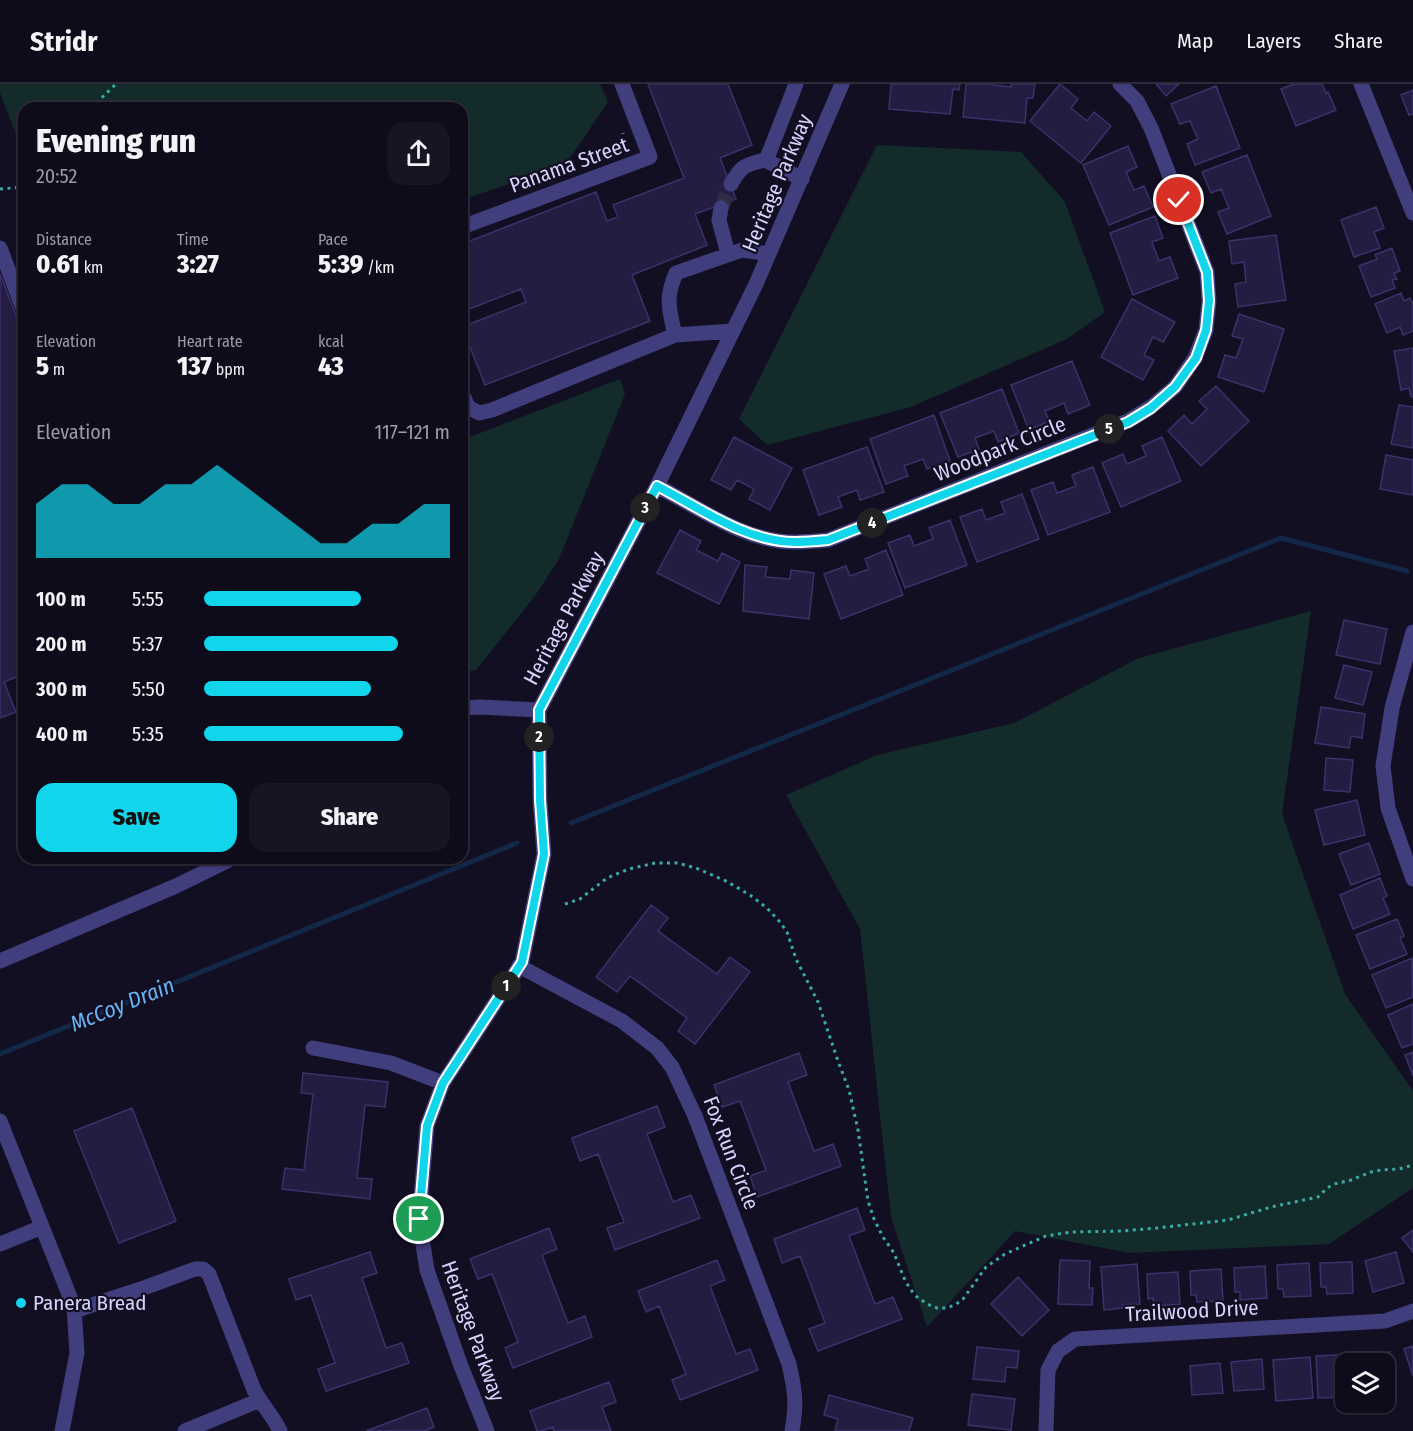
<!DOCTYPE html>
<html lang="en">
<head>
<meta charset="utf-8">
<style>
	body { margin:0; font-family:"Fira Sans Condensed",sans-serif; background:#171423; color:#f1f3f6; height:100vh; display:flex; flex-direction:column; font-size:22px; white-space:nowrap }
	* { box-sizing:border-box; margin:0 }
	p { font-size:20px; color:#9b9ba2 }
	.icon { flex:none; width:33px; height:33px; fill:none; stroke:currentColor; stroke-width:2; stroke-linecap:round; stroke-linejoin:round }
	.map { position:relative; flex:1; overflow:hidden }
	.side { position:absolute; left:18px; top:18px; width:450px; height:762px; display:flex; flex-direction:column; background:#0e0b1a; border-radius:18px; box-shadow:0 2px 4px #0004,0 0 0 2px #2e2b39 }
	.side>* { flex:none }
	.tools { position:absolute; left:1335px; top:1269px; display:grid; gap:12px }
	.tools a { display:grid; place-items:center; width:60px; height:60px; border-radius:12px; background:#0e0b1a; box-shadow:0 2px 4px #0004,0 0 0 2px #2e2b39; font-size:30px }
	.pin { position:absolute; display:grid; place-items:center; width:51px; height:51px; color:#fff; margin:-26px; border:3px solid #fff; border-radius:50%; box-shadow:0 2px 6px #0007 }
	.km { position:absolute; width:30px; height:30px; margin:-15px; border-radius:50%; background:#222; color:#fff; font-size:16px; line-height:30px; text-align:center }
	.round { display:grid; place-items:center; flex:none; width:63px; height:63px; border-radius:18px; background:#171423 }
	.head { display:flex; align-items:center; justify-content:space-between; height:102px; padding:0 18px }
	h1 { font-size:33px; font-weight:800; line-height:45px }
	.stats { display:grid; grid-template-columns:repeat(3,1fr); gap:9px; height:102px; padding:6px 18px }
	.stats div { display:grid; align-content:center }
	.stats b { font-size:26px; font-weight:800 }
	.stats small { font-size:16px; font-weight:400 }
	.stats p { font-size:16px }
	.chart { height:168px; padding:12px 18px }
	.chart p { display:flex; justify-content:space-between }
	.chart svg { width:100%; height:108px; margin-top:6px; fill:#11d5ea; opacity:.7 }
	.cta { display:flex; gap:12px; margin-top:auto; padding:12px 18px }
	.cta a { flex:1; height:69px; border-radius:18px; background:#11d5ea; color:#111; font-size:24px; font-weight:800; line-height:69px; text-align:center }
	.cta a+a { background:#171423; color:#f1f3f6 }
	ul { padding:0 18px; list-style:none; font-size:20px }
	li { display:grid; grid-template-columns:96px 72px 1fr; align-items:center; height:45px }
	li i { height:15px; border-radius:8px; background:#11d5ea }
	header { display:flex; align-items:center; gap:36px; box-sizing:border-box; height:84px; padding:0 30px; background:#0e0b1a; border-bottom:2px solid #2e2b39 }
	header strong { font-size:28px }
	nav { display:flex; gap:33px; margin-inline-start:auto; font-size:21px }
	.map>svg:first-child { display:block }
	.green { fill:#132b2a }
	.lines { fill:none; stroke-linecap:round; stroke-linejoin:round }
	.stream { stroke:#132848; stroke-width:5 }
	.building { fill:#241d41; stroke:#3c316b; stroke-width:1.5 }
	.minor-tunnel { stroke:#302c43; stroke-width:15; stroke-dasharray:15 8; stroke-linecap:butt }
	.path { stroke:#37aca4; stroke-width:3; stroke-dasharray:3 4.5; stroke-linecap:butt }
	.minor { stroke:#403e7d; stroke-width:15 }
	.route-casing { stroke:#fff; stroke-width:12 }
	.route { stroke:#11d5ea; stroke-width:8 }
	.poi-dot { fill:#11d5ea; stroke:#120f22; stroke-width:2 }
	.labels { text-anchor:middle; stroke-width:4.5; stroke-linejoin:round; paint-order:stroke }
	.street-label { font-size:21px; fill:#d8d3fc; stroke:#120f22 }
	.poi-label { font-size:21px; fill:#d8d3fc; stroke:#120f22; text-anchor:start }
	.water-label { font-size:22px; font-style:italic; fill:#69b4f4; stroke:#120f22 }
</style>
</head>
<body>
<header>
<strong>Stridr</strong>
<nav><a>Map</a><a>Layers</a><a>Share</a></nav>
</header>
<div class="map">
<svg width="1413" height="1347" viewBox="0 0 1413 1347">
	<rect width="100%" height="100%" fill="#120f22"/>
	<!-- green -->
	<path class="green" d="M0,0H600L608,18L566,80L462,116V24H24V71L0,9Z
		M877,61L1021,68L1065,118L1105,228L1067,255L911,323L767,361L739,335Z
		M620,295L625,310L559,475L535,512L476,586L462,589V356Z
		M1311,527L1282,730L1345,910L1413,1007V1104L1329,1160L1130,1169L1015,1147L927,1243L891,1133L860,845L786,711L877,671L1014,639L1139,574Z"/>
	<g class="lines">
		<!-- stream -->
		<path class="stream" d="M571,739L1281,454L1407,487
			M0,970L517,759"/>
	</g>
	<!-- building -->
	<path class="building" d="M648,0H728L752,61L720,74L736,115L695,130L707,161L632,191L650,237L485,301L462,243L526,218L521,205L462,228V160L596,108L607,137L618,133L613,121L684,94Z
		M891,0H960L959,6L953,5L950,30L889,25Z
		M966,0H994V1L1011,3V0H1035L1033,14H1027L1025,39L963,33Z
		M1060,0L1078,15L1071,24L1087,37L1094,28L1111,42L1081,79L1030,37Z
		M1156,0H1179L1166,12Z
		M1294,0H1322L1326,9L1328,8L1336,26L1296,42L1281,5Z
		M1216,2L1240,64L1195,81L1187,60L1198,55L1190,37L1180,40L1171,20Z
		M1413,6V30L1409,31L1401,11Z
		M1128,62L1137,83L1126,88L1134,106L1144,102L1153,123L1109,141L1083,81Z
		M1247,71L1271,132L1227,150L1218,128L1229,124L1221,105L1211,109L1202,88Z
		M1376,123L1384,144L1374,148L1380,164L1354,173L1341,136Z
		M1155,132L1163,154L1152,158L1159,177L1170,173L1178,194L1133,211L1110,149Z
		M1276,151L1286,216L1238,223L1235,200L1246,198L1244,178L1232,180L1229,157Z
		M1392,164L1400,187L1394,189L1397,195L1392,196L1395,204L1371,213L1359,182L1377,175L1375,171Z
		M0,190L24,252V590L4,598L16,628L0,634Z
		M1401,209L1404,217L1410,214L1413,220V247L1403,251L1400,243L1387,249L1375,220Z
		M1132,215L1175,238L1163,258L1153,253L1144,271L1154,276L1143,296L1101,273Z
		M1239,230L1284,245L1264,308L1218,293L1225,271L1236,274L1243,255L1232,252Z
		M1413,264V313H1411L1409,304L1401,306L1394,267Z
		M1072,277L1090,321L1068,330L1064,319L1045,327L1049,337L1029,346L1011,301Z
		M1216,302L1249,337L1201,382L1168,347L1184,331L1192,340L1207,325L1199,317Z
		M1002,305L1019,349L998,358L994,347L975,354L979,365L958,373L940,329Z
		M1399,321L1413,323V364L1391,360Z
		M934,331L950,377L927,385L923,375L904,382L908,392L886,400L870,355Z
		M734,353L792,384L770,426L749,415L754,405L737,396L731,406L711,396Z
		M1162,353L1181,397L1121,423L1102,379L1123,370L1127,380L1146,372L1142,362Z
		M867,363L884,408L860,416L857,406L838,413L842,423L819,431L803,386Z
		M1386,371L1413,376V411L1380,405Z
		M1093,383L1110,428L1048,451L1031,406L1053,398L1057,409L1076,402L1072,391Z
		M1022,410L1039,455L977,478L960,433L982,425L986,436L1005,429L1001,418Z
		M950,436L967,481L905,504L888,459L910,451L914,462L933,455L929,444Z
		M680,446L701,457L696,466L718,477L722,469L740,478L719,520L657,489Z
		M886,466L903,511L841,535L824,490L846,482L850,492L869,485L865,475Z
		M745,481L767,483L765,493L790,495L791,486L814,489L809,535L743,527Z
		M1344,536L1387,545L1380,580L1336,571Z
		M1344,581L1372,588L1363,621L1335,614Z
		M1321,623L1365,630L1362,654L1351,652L1349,664L1315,659Z
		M1326,674L1353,676L1350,708L1324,706Z
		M1357,716L1365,751L1324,761L1315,726Z
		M1369,759L1380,790L1351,801L1339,770Z
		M1380,794L1387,812L1383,814L1390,830L1353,845L1340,811Z
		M651,821L668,834L658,847L717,890L730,873L750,888L695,960L678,947L687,934L630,892L617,908L596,893Z
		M1397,835L1404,852L1400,854L1407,870L1370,885L1356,851Z
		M1412,874L1413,913L1386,924L1372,891Z
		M1413,920V960L1402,964L1388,931Z
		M1413,968V992L1405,971Z
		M799,969L807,991L788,998L814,1067L833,1060L841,1082L757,1113L750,1092L766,1086L740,1017L722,1023L714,1001Z
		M303,989L388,998L385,1023L365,1021L357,1094L372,1095L370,1115L282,1105L285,1084L304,1086L313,1010L301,1009Z
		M657,1022L665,1043L647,1050L673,1118L691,1111L700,1134L615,1166L607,1144L624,1138L598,1070L580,1077L572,1054Z
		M132,1024L176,1137L119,1159L74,1047Z
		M857,1124L865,1146L849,1152L875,1220L893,1213L902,1235L818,1267L809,1245L825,1239L800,1172L782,1179L774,1155Z
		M549,1144L557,1165L542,1171L568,1239L585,1232L592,1253L513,1284L505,1264L518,1258L492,1190L478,1195L470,1175Z
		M1413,1146V1168L1402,1154Z
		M370,1168L377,1189L362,1194L386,1264L402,1259L409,1279L326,1307L318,1285L335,1279L311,1211L296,1216L289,1195Z
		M1396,1168L1404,1199L1373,1208L1365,1177Z
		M717,1176L725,1196L710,1202L736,1270L750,1265L758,1286L680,1316L672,1296L686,1290L659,1222L646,1228L638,1207Z
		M1060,1176L1090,1177L1089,1204H1093L1092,1221L1058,1220Z
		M1352,1178L1353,1209L1327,1210L1326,1203H1321L1320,1179Z
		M1309,1179L1311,1212L1284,1213L1283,1205H1278L1277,1181Z
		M1137,1180L1140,1220L1123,1221V1224L1104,1226L1101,1183Z
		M1265,1182L1267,1214L1240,1216V1208H1235L1234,1184Z
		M1221,1185L1223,1217L1197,1218L1196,1211H1191L1190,1187Z
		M1178,1188L1180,1220L1154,1222L1153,1214L1148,1215L1147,1190Z
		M1018,1193L1049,1226L1022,1252L991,1220Z
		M1413,1262V1292L1404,1265Z
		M977,1263L1019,1267L1017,1284L1006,1283L1005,1298L973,1295Z
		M1390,1268L1393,1297L1384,1298V1280H1361L1360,1271Z
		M1352,1270L1353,1280H1346V1313L1318,1314L1316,1272Z
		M1310,1273L1313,1314L1276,1317L1273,1276Z
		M1262,1275L1264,1305L1234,1307L1231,1278Z
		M1220,1279L1223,1309L1192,1311L1190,1282Z
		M609,1298L616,1318L602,1323L611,1347H554L553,1343L541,1347H537L530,1327Z
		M972,1310L1015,1315L1011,1346L968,1341Z
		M829,1311L913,1334L909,1347H835L838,1335L824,1331Z
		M427,1324L434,1343L424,1347H366Z"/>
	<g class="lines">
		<!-- minor-tunnel -->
		<path class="minor-tunnel" d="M721,124L731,100"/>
		<!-- path -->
		<path class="path" d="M91,24L116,0
			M613,69C619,63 624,58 623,49
			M0,105L24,103
			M565,820L580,815L607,794L629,785L655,779H677L696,784L726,797L750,811L767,824L780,838L787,848L796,875L818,918L838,977L849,1006L858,1046L868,1117L874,1135L883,1153L894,1169L904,1194L910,1205L917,1213L927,1220L937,1224H946L955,1221L963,1215L986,1183L1005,1170L1046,1152L1071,1148L1122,1147L1157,1144L1228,1136L1271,1123L1318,1113L1327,1104L1334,1100L1351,1096L1371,1088L1381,1086L1399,1085L1413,1081"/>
		<!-- minor -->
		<path class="minor" d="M796,0L767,74L769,78L802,95
			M1361,0L1413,129
			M731,100C743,79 745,82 767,75
			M721,124L719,136L728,170
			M462,143L650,73L622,0
			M0,164L24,227
			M675,251C669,225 665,214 676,189L742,166L769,170
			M462,309L468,323L479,329L492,326L675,251L733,247
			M657,402C699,424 747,459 795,458C806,458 818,457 828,456L1128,337L1151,323L1175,303L1195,274L1206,246L1209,217L1207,188L1151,44L1137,17L1120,0
			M1413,548L1392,624L1383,682L1388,724L1413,795
			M462,624L480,623L539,626
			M0,877L176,802L233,774
			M519,882L622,937L657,964L672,983L695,1032L789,1280C795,1306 797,1320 792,1347
			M313,964L391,979L443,999
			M0,1037L74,1223L77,1269L62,1347
			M0,1160L42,1143
			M74,1227L141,1205L195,1185H203L209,1190L254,1306C262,1321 273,1332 280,1347
			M185,1347L260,1316
			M487,1347L461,1282L427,1186L419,1135L427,1042L443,999L522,878L544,770L540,716L539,626L657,402L756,200L842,0
			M1046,1347L1048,1286L1058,1267L1075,1255L1385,1237L1413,1227"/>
	</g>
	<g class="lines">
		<defs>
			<path id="route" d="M419,1135L427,1042L443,999L522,878L544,770L540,716L539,626L657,402C700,424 746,458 795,458C806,458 817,457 828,456L1128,338L1151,324L1175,303L1196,274L1206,246L1209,217L1207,188L1179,116"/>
		</defs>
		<!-- route casing -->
		<use href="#route" class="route-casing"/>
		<!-- route -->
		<use href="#route" class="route"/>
	</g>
	<!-- markers -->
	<circle class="poi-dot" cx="21" cy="1219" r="6"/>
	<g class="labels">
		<!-- street labels -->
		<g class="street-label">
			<text transform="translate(569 81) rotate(-20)" y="7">Panama Street</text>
			<text transform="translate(777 99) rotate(-67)" y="7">Heritage Parkway</text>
			<text transform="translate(1000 365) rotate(-22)" y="7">Woodpark Circle</text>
			<text transform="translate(564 534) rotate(-62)" y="7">Heritage Parkway</text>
			<text transform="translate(731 1069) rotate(69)" y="7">Fox Run Circle</text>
			<text transform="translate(1192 1227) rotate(-3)" y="7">Trailwood Drive</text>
			<text transform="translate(473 1247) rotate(70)" y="7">Heritage Parkway</text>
		</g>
		<!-- poi labels -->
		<g class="poi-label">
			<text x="33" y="1226">Panera Bread</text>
		</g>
		<!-- water labels -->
		<g class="water-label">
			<text transform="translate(122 920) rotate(-22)" y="8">McCoy Drain</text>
		</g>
	</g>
</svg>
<div class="tools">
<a><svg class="icon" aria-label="layers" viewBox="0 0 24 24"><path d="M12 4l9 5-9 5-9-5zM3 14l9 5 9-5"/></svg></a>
</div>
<div class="pin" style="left:419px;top:1135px;background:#1e9e55"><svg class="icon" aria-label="arrive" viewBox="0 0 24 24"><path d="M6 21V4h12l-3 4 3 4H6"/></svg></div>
<div class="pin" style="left:1179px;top:116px;background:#d93025"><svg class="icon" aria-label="check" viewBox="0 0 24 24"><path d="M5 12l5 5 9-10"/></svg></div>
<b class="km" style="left:506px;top:902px">1</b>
<b class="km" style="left:539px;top:653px">2</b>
<b class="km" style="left:645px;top:424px">3</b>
<b class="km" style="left:872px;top:439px">4</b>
<b class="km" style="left:1109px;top:345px">5</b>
<section class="side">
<div class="head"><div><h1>Evening run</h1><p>20:52</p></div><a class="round"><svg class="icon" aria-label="share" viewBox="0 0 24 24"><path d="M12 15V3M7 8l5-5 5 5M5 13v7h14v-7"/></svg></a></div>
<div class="stats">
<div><p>Distance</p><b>0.61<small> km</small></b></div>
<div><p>Time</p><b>3:27</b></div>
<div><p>Pace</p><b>5:39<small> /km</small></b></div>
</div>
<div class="stats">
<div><p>Elevation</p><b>5<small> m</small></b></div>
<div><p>Heart rate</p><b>137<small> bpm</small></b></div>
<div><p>kcal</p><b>43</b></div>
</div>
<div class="chart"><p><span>Elevation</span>117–121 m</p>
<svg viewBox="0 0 160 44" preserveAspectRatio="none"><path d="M0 44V22L10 14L20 14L30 22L40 22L50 14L60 14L70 6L80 14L90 22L100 30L110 38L120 38L130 30L140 30L150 22L160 22V44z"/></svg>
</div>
<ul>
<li><b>100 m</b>5:55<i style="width:64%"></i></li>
<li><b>200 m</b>5:37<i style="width:79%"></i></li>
<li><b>300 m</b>5:50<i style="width:68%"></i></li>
<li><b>400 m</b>5:35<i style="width:81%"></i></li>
</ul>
<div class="cta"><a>Save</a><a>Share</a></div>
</section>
</div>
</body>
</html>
